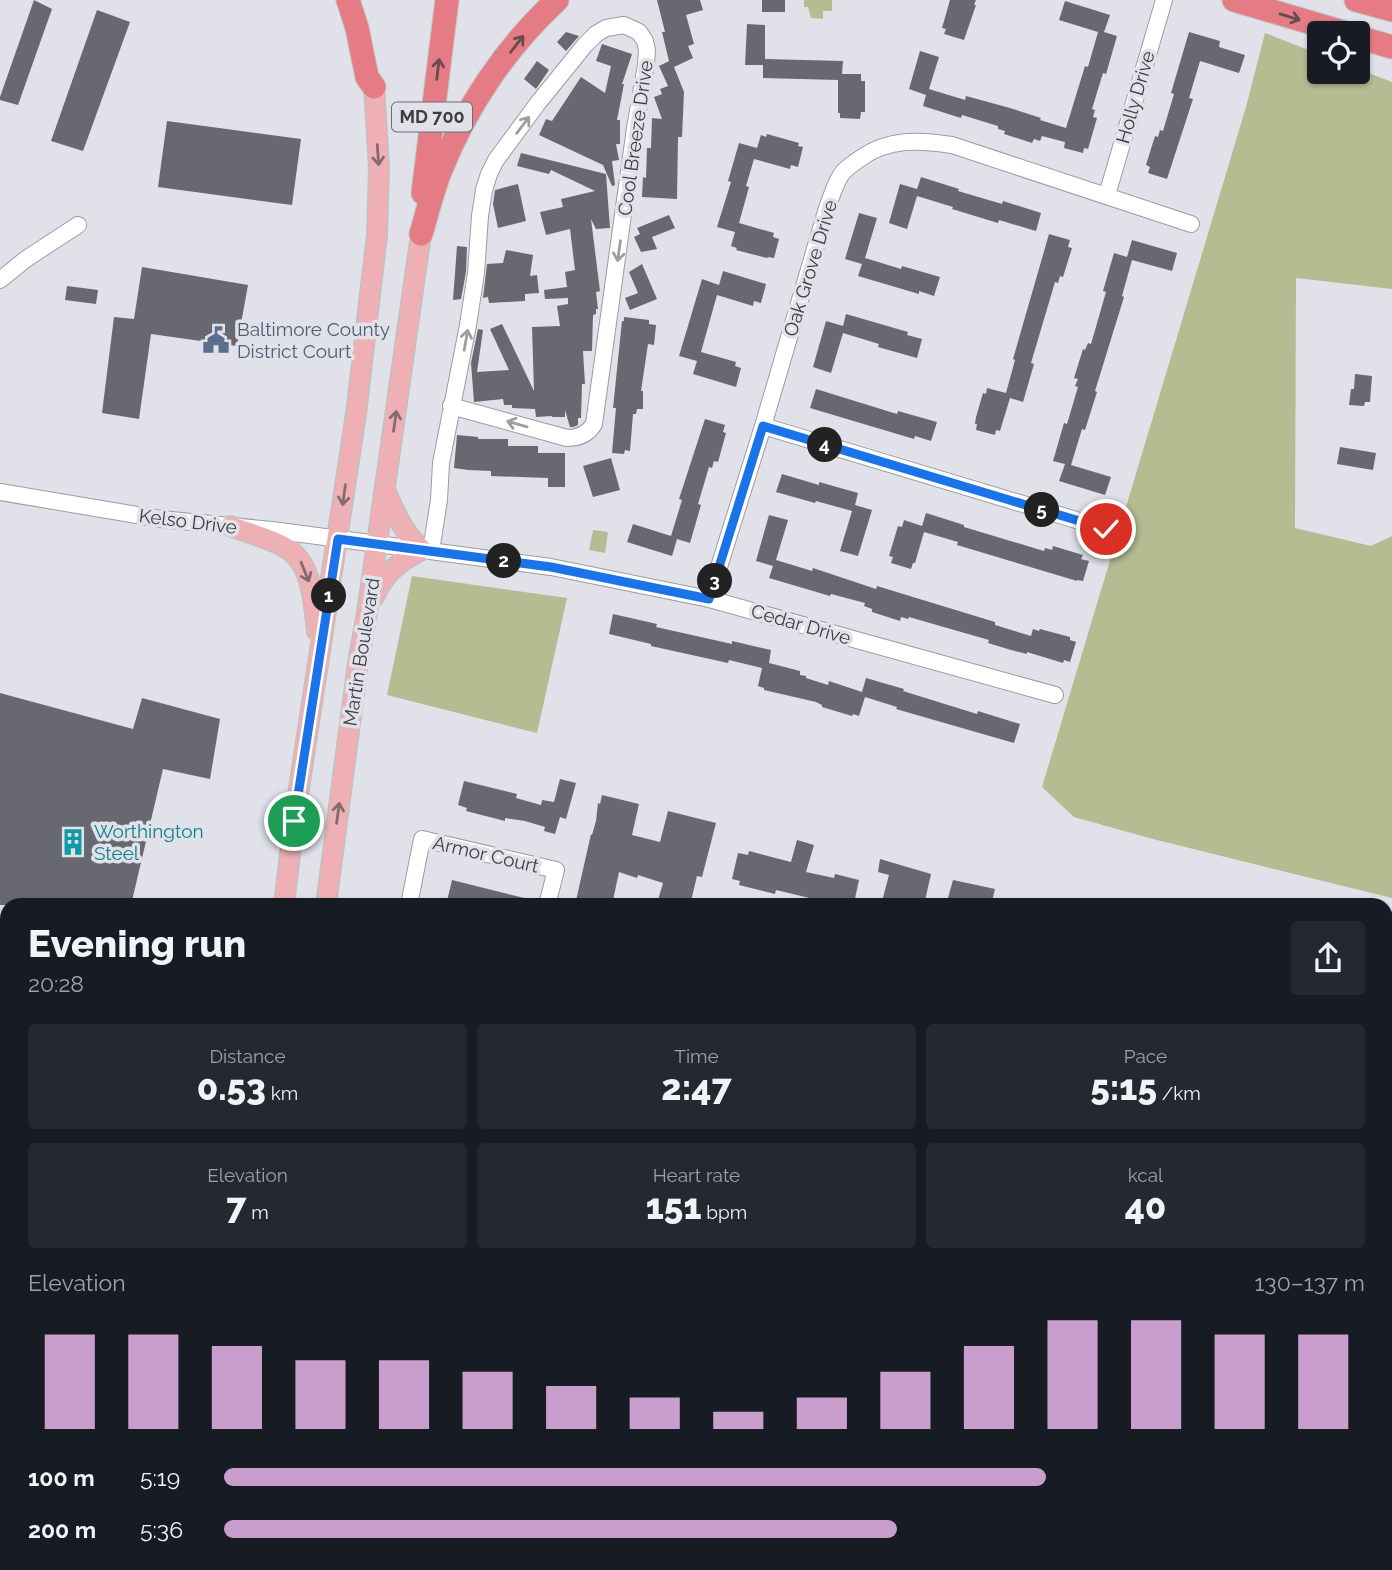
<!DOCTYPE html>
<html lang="en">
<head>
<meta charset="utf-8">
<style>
	body { margin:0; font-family:Raleway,sans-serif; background:#242831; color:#f1f3f6; height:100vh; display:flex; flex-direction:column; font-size:26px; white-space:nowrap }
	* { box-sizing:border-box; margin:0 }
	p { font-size:23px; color:#9ea1a6 }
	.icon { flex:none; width:38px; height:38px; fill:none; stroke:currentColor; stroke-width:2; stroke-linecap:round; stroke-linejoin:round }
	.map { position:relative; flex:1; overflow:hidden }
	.drawer { position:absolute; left:0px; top:898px; width:1393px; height:674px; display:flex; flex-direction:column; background:#171b24; border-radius:21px 21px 0 0; box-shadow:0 2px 5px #0004 }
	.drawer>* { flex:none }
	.tools { position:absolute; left:1307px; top:21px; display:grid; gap:14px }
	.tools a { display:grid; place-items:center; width:63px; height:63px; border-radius:7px; background:#171b24; box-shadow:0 2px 5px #0004; font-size:35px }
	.pin { position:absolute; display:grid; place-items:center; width:60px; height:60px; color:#fff; margin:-30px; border:4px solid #fff; border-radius:50%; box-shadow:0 2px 7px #0007 }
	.km { position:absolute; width:35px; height:35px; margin:-18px; border-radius:50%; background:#222; color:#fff; font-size:19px; line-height:35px; text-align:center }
	.round { display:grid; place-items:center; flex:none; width:74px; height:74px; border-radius:7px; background:#242831 }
	.overview { display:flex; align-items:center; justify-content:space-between; height:119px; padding:0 28px }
	h1 { font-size:38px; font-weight:800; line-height:52px }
	.stats { display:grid; grid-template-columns:repeat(3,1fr); gap:10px; height:119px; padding:7px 28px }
	.stats div { display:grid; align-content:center; border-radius:7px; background:#242831; text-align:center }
	.stats b { font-size:35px; font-weight:800 }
	.stats small { font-size:19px; font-weight:400 }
	.stats p { font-size:19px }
	.chart { height:196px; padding:14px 28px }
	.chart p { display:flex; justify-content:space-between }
	.chart svg { width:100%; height:126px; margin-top:7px; stroke:#c99ecd; stroke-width:6 }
	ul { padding:0 28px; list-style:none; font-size:23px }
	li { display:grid; grid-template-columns:112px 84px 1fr; align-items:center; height:52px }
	li i { height:18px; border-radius:9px; background:#c99ecd }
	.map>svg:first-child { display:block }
	.green { fill:#b5bc91 }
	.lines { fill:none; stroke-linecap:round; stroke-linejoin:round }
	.stream { stroke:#76b5ca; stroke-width:4.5 }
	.building { fill:#686870 }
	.minor-casing { stroke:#9b9ca4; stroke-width:18 }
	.major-casing { stroke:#c1c1c2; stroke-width:22 }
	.highway-casing { stroke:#c1c1c2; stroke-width:25 }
	.minor { stroke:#fff; stroke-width:16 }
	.major { stroke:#efb0b5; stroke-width:19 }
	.highway { stroke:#e57b84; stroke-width:23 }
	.oneway { stroke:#664c51 }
	.oneway2 { stroke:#9e9ea0 }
	.oneway3 { stroke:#846b6f }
	.route-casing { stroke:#fff; stroke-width:14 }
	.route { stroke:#1a73e8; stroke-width:9 }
	.labels { text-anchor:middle; stroke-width:7; stroke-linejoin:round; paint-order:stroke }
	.shield { fill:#e0e1e9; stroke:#6d6e73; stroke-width:2 }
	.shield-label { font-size:18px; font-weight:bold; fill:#3c3d40 }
	.street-label { font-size:19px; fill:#3c3d40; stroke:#e0e1e9 }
	.service-label { font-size:19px; fill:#4e5e75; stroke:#e0e1e9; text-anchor:start }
	.culture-label { font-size:19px; fill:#0d838f; stroke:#e0e1e9; text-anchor:start }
</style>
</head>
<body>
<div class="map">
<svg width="1392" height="1570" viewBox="0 0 1392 1570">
	<rect width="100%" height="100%" fill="#e0e1e9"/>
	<!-- green -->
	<path class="green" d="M804,0H832V11H823V19L811,18L808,7H804Z
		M1265,33L1319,54L1320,72H1358V69L1392,82V289L1296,278L1295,528L1371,546L1392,536V898L1153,839L1074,817L1042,787L1246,107Z
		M593,530L608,532L605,553L589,550Z
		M412,576L567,598L537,733L387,695Z
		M1386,1530L1392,1536V1570H1276L1277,1565L1386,1564Z"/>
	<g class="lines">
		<!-- stream -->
		<path class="stream" d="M0,1171L7,1167
			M1386,1507L1392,1509
			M0,1508L7,1522
			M25,1564L27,1570"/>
	</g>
	<!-- building -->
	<path class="building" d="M34,0L52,9L18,105L0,100V97Z
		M657,0H700L703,10L686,15L694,44L688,46L693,58L674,67L684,92L682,137H678L677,199L642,197L643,177L646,178L647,148H651L652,118L662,119L654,97L662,94L660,89L668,86L659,66L669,61L662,32H665Z
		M762,0H785V12H762Z
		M950,0H976L974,5H976L964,40L944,34L946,29L942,28Z
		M1065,1L1110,15L1104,32L1117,36L1106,74L1103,73L1092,109L1095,110L1093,117L1097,118L1088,149L1084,148L1083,153L1064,148L1065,142L1042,136L1040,141L1034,139L1032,143L1004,134L1005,131L998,129V126L962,115L961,118L923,106L926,95L909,89L920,51L939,57L929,89L965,100L966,96L1010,108L1041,118L1040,120L1066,128L1085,66L1088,67L1098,32L1059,20Z
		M97,10L130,22L83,151L51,141Z
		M747,24L765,25V59L843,61L842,74H861V81H865V112H861L860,119L840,118V113H838V80L763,78V65H745Z
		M566,32L579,36L566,51L557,42Z
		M1189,32L1220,41L1219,47L1245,55L1239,73L1200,61L1189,98L1193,99L1167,179L1148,173L1150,167L1146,165L1155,136L1158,137L1160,130L1163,131L1174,94L1171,93Z
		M602,44L632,54L622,84H624L617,120H620V144H616L619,160L612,161L615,185L612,186L603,165L539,135L546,119L552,121L581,77L605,93L611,66L596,61Z
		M537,61L549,70L536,89L524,79Z
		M167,121L301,139L292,205L158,187Z
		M767,134L799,143L798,146L803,147L798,167L791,165L790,169L754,159L746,186L749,187L739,223L774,233L773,237L779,239L774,258L768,257L767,258L736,250L737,248L731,246L735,232L717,227L731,182L728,181L739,143L757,148L761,135L766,137Z
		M521,153L606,174L610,228L596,229L591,219L600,291L596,292L598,309H596V314L593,315L592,351H583L585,384H582L581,418H578V425L573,427H570L565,410V417H552V416L536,417L535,409L512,408V405H504L503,399L474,402L471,363L478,329L483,330L477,372L509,370L490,329L502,324L534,391L532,327L560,326L557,306L568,304V298L545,299L544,290L567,287L565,272L575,270L570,229L546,235L540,212L563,207L561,199L595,191L551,170L549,174L517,166Z
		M921,177L959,189L958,191L1002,204L1003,201L1041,213L1036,231L999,220L998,223L952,209L953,207L917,196L907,229L889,223L900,184L917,189Z
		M518,184L526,221L498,228L493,204L495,190Z
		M859,213L877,218L865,258L901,269L902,266L940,277L934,296L919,291V294L858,276L862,264L845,259Z
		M669,215L675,228L652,237L657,249L641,252L634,237L640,234L637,228Z
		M1049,234L1070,240L1068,247L1072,248L1063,277L1060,276L1058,283L1055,282L1031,363L1034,364L1023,402L1010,398L1000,431L996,430L995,435L976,430L977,424H975L976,417L983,393L986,394L987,388L1006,393L1015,360L1013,359Z
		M1132,240L1177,253L1172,271L1132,260L1122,296L1124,297L1095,391L1097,392L1085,430L1082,429L1071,465L1111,477L1105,495L1059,481L1065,464L1053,461L1064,423L1067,424L1078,387L1075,386L1078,379L1074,378L1083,349L1085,350L1088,343L1091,344L1106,292L1103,291L1114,253L1127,257Z
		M457,246L467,247L466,272L461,299L453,300Z
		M506,250L533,255L530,276L537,275L539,293L525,294V301L489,303L488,297L483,298L487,264L503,263Z
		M642,264L657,299L630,310L625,298L638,293L629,272Z
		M142,267L248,285L237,346L151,334L139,419L102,413L114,317L134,319Z
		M723,271L766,284L761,303L754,301L753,306L717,295L701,352L736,362L735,366L741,368L736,387L693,374L697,361L679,356L702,279L719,285Z
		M67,286L98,290L96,304L65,300Z
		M846,314L908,332L907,335L922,339L917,358L878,347L879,344L843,333L831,373L813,367L826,321L843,326Z
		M624,317L649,320V324L656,325L654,345L648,344L641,391H643V409H637L636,414H633L630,451L625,450L624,454L612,453L616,408H613L622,321H624Z
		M1355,374L1372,376L1370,402H1365L1364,406L1349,405L1351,389H1354Z
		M816,389L897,414L898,411L937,422L931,441L915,436L914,439L810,408Z
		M705,419L725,425L723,432L726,433L718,462L714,461L712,468L709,467L698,504L701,505L690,543L677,539L672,556L627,542L633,524L671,536L682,500L679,499Z
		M457,435L478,437V439H508V446H538V453H565V487H548V478L491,476V471L468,470L454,468Z
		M1340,447L1376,453L1373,470L1337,464Z
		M611,458L620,490L593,497L583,466Z
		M782,474L819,485V482L858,493L855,505L872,510L858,556L840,551L852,511L816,501L815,503L776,492Z
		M926,513L964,525V527L1044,551L1045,548L1052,550L1053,546L1083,555L1081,559L1089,561L1083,581L1077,580V581L957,545L958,542L924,532L915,563H913L911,569L891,563L893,557L889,556L898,526L902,527L904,520L922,526Z
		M769,515L788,520L776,560L812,571L813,568L876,589L877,586L995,622V625L1031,636L1033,629L1039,631L1040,629L1070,637V640L1076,642L1070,662L1064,660L1063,663L1027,652V654L1011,650L988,643L989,640L909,617L908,619L901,617L900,621L872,612V609L864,606L865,603L831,594L830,596L769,578L773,566L756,561Z
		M613,614L657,624L656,627L732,644V641L771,650L769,663L800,671V675L806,676V678L828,685L829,681L862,692L866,678L904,689L903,691L977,714L978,711L1020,724L1014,743L896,709L897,707L865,697L859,716L853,714L852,716L822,707V705L816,702L764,690V688L758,686L762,668L729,660L728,663L651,646V644L609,634Z
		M0,693L133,729L142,698L220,719L210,779L163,769L131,905H0Z
		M560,779L576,783L566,819L560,817L555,834L544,831L545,827L525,821L505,818V821L466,811L467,808L458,805L464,781L517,794L516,798L541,805L542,800L554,802Z
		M602,795L639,804L632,835L660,842L668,811L716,823L702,877L697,876L690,905H664V902L658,900L663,883L638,875L637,878L619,872L612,905H575L591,834L592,835L596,821L598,803L600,804Z
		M797,840L814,845L806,872L834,878L835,874L859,880L854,903L850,902V905H839L776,890L775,894L739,885L740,881L732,879L738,853L748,855L749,851L791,862Z
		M880,859L931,874L924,905H881L889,875L878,872Z
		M452,880L536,901V905H446Z
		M953,880L995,889L991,905H946Z"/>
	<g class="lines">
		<defs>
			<path id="minor" d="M1107,195L1164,0
				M0,280L26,259L78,225
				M763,426L1106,529
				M0,492L161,519L272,530L551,567L709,599L1055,695
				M431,551L439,500L441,463L468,325L476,273L480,216L484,190L489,174L496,160L538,103L585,45L596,34L606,28L624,25L639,32L645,41L647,50L646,65L635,128L594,424C588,434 579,438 567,438L451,406
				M709,599L763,426L827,208C832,196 835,182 843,172C848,167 855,162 861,158C889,138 919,140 952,145L1191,224
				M409,905L422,839L556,870L547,905
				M1386,1275L1392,1276
				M606,1564L618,1570
				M846,1564V1570
				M1027,1564V1570
				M313,1570L314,1564
				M1226,1570V1564"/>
			<path id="major" d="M230,526C246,532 265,537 281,545C313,560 313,600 317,631
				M374,597C384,573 400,561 422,550C402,531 396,514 385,490
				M284,905L294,821L356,414L377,235L379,167L374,87
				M326,905L358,663L367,613L421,234
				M191,1570V1564
				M227,1570L228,1564"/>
			<path id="highway" d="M348,0L357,28L367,77L374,87
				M1234,0L1346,33
				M1356,0L1392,10
				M1358,37L1392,47
				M423,193L447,0
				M421,234C427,214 432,192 440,172C465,108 506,47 557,0"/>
		</defs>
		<!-- minor casing -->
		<use href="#minor" class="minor-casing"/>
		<!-- major casing -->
		<use href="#major" class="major-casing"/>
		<!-- highway casing -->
		<use href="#highway" class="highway-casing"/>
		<!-- minor -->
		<use href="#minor" class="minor"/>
		<!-- major -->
		<use href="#major" class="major"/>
		<!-- highway -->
		<use href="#highway" class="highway"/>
	</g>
	<!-- one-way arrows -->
	<defs><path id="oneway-shaft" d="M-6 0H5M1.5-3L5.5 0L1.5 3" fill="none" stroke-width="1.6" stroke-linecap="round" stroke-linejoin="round" transform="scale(1.75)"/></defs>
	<g class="oneway">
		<use href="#oneway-shaft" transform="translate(1290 17) rotate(17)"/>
		<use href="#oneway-shaft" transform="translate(517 44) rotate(-52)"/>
		<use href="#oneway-shaft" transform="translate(438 69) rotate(-83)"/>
	</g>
	<g class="oneway2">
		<use href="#oneway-shaft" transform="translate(523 125) rotate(-53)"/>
		<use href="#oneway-shaft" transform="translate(619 251) rotate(98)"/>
		<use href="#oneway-shaft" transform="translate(466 340) rotate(-80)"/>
		<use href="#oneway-shaft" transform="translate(517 424) rotate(-164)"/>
	</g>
	<g class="oneway3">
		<use href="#oneway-shaft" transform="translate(378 155) rotate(86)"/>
		<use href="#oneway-shaft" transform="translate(395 421) rotate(-82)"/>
		<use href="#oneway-shaft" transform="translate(344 495) rotate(98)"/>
		<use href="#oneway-shaft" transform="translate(305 572) rotate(68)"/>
		<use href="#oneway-shaft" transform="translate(338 813) rotate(-82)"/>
	</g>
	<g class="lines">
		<defs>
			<path id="route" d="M294,821L338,539L551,567L709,599L763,426L1106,529"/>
		</defs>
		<!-- route casing -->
		<use href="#route" class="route-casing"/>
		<!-- route -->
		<use href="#route" class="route"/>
	</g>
	<!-- icons -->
	<defs>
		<symbol id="civic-bare" viewBox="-9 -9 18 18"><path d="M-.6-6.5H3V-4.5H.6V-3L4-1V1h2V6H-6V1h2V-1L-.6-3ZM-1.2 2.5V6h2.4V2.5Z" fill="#5c6f8a" stroke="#e0e1e9" stroke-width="2.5" paint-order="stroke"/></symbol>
		<symbol id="building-bare" viewBox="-9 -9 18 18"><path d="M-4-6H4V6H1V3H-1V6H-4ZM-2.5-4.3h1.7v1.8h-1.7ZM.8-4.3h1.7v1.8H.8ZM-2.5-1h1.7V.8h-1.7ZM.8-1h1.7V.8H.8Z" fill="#0f9aa8" stroke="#e0e1e9" stroke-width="2.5" paint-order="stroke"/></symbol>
	</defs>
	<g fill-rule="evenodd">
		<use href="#civic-bare" x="197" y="321" width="38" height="38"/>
		<use href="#building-bare" x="54" y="823" width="38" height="38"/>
	</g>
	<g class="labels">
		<!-- shield labels -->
		<rect class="shield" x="392" y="102.5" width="80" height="29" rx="5"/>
		<g class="shield-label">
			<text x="432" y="123">MD 700</text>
		</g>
		<!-- street labels -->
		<g class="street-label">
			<text transform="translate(1135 97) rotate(-74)" y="7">Holly Drive</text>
			<text transform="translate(635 138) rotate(-82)" y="7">Cool Breeze Drive</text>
			<text transform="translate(810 268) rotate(-73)" y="7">Oak Grove Drive</text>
			<text transform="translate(188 521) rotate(7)" y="7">Kelso Drive</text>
			<text transform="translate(801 624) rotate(16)" y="7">Cedar Drive</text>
			<text transform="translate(361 652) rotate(-81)" y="7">Martin Boulevard</text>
			<text transform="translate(486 854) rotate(13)" y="7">Armor Court</text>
		</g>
		<!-- service labels -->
		<g class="service-label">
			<text x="237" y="336">Baltimore County<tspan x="237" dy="22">District Court</tspan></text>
		</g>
		<!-- culture labels -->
		<g class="culture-label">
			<text x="94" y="838">Worthington<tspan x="94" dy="22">Steel</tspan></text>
		</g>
	</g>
</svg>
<div class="tools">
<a><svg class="icon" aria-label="locate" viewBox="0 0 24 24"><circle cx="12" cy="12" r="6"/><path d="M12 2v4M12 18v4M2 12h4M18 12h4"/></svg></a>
</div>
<div class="pin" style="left:294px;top:821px;background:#1e9e55"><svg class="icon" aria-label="arrive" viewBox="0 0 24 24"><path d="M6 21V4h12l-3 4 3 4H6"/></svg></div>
<div class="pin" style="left:1106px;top:529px;background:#d93025"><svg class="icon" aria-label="check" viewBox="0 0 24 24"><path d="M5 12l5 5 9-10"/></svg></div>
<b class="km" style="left:329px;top:596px">1</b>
<b class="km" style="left:504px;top:561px">2</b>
<b class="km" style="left:715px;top:581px">3</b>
<b class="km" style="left:825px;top:445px">4</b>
<b class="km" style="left:1042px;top:510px">5</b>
<section class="drawer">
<div class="overview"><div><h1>Evening run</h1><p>20:28</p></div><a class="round"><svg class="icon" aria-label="share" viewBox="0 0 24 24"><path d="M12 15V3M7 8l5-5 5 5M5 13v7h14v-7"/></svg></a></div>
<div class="stats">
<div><p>Distance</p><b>0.53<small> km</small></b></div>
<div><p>Time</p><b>2:47</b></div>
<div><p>Pace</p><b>5:15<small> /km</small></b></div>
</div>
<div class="stats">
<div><p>Elevation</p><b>7<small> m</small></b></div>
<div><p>Heart rate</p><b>151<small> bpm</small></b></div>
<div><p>kcal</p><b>40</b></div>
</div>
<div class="chart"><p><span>Elevation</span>130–137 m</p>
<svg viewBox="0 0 160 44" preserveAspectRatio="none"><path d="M5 44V11M15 44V11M25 44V15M35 44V20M45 44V20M55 44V24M65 44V29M75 44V33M85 44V38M95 44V33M105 44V24M115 44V15M125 44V6M135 44V6M145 44V11M155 44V11"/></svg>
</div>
<ul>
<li><b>100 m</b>5:19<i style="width:72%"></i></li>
<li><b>200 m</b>5:36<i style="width:59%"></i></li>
</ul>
</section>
</div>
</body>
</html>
